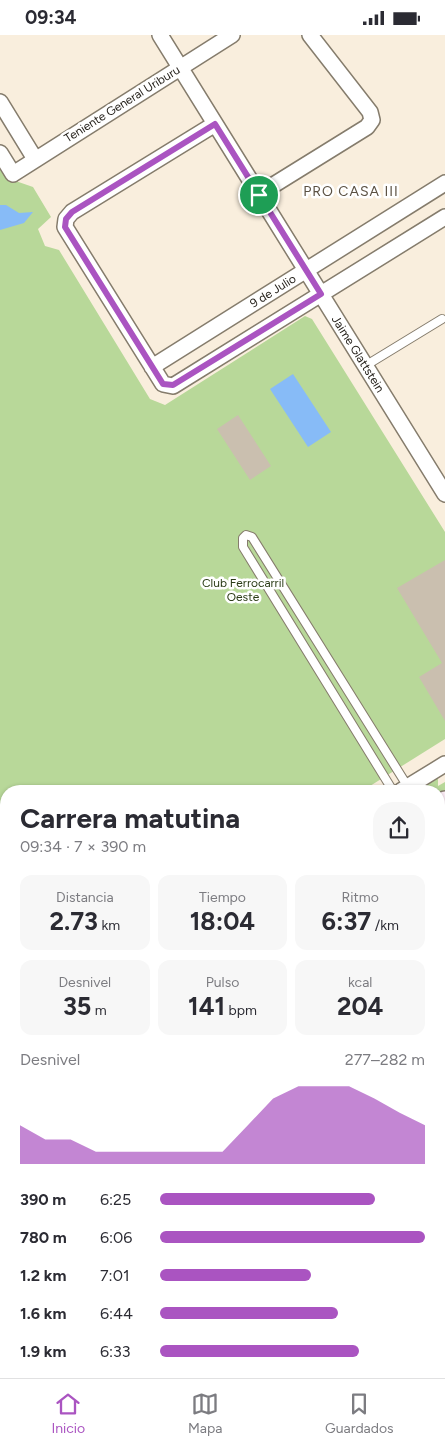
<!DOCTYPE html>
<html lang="es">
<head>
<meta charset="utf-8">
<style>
	body { margin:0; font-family:Figtree,sans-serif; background:#f7f7f7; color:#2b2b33; height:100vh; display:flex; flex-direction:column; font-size:19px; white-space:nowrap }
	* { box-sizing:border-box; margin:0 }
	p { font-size:16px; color:#7c7c81 }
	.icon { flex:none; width:28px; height:28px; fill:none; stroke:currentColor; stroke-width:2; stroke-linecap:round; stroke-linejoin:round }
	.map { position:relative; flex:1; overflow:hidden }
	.details { position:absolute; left:0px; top:750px; width:445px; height:594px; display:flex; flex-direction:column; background:#fff; border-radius:20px 20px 0 0; box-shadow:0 1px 4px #0004 }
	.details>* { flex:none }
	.pin { position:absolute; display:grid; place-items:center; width:42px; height:42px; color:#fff; margin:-21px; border:2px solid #fff; border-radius:50%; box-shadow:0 1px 5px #0007 }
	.round { display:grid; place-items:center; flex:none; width:52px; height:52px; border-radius:20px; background:#f7f7f7 }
	.head { display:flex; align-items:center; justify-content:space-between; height:85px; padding:0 20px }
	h1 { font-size:28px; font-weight:700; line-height:38px }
	.metrics { display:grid; grid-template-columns:repeat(3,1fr); gap:8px; height:85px; padding:5px 20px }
	.metrics div { display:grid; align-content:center; border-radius:12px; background:#f7f7f7; text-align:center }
	.metrics b { font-size:25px; font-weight:700 }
	.metrics small { font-size:14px; font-weight:400 }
	.metrics p { font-size:14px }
	.chart { height:140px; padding:10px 20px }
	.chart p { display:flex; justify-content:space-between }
	.chart svg { width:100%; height:90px; margin-top:5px; fill:#aa54c1; opacity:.7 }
	ul { padding:0 20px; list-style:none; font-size:16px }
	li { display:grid; grid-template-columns:80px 60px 1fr; align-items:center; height:38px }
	li i { height:12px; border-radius:6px; background:#aa54c1 }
	.status { display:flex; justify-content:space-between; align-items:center; height:35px; padding:0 25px; background:#fff; direction:ltr }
	.status svg { height:14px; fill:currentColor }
	.dock { display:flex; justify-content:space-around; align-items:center; height:70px; border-top:1px solid #e1e1e2; background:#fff; font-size:14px; color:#7c7c81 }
	.dock a { display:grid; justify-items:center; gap:2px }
	.dock .selected { color:#aa54c1 }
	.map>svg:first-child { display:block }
	.green { fill:#b8d899 }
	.water { fill:#87bbf7 }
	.building { fill:#cabfaf }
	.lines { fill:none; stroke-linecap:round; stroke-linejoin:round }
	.service-casing { stroke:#857c6c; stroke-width:10 }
	.minor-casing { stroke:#857c6c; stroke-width:18 }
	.secondary-casing { stroke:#857c6c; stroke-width:24 }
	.service { stroke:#fff; stroke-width:8 }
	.minor { stroke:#fff; stroke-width:15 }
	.secondary { stroke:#fcedf6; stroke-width:21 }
	.route-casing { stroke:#fff; stroke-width:10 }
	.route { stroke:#aa54c1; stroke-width:6 }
	.labels { text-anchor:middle; stroke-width:5; stroke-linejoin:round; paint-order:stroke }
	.street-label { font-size:12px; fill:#201c16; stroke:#fff }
	.park-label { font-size:12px; fill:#2b3c17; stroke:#fff }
	.neighbourhood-label { font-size:14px; letter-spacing:1px; fill:#5b5143; stroke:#fff }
</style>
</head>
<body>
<div class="status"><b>09:34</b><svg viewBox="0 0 49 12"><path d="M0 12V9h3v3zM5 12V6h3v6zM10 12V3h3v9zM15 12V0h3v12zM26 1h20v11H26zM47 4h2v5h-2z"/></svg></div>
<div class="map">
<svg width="445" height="1343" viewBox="0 0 445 1343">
	<rect width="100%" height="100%" fill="#f9eedd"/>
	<!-- green -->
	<path class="green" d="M0,132L7,143L33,152L51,182L38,194L45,211L59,215L150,364L165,370L305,281L312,284L445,497V704L362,756H6V980L0,984Z
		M438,738V751L445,747V759L439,763V756H409Z"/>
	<!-- water -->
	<path class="water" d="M0,170H6L19,178L33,177L24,188L0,195Z
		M293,339L331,397L308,412L270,354Z"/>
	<!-- building -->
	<path class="building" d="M238,380L271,431L250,445L217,394Z
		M445,525V686L419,642L442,628L397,553Z"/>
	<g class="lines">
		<defs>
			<path id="service" d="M365,331L442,284
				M393,756L243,512V503L246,500L252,502L408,752
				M0,1120L6,1116"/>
			<path id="minor" d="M160,0L445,459
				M0,67L35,124
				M215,89L72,177L66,184L65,192L163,349L173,351L445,182
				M0,118L13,139L232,0
				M259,159L367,92L372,85L370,77L310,0
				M152,332L445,148
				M401,756L445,729
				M439,805L445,801
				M439,830L445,841
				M0,1006L6,1002
				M439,1069L445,1066
				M0,1078L6,1074
				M439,1214L445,1224
				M0,1330L6,1326
				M249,1338L253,1343"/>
			<path id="secondary" d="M439,771L445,767
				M0,1042L6,1039"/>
		</defs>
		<!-- service casing -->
		<use href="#service" class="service-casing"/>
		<!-- minor casing -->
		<use href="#minor" class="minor-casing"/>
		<!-- secondary casing -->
		<use href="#secondary" class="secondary-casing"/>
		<!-- service -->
		<use href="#service" class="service"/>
		<!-- minor -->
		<use href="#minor" class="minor"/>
		<!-- secondary -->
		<use href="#secondary" class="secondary"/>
	</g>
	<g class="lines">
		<defs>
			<path id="route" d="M215,89L321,259L173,350L163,349L65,192L66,184L72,177Z"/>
		</defs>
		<!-- route casing -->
		<use href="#route" class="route-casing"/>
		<!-- route -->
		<use href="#route" class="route"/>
	</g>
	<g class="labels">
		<!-- street labels -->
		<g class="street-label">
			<text transform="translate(122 69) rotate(-32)" y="4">Teniente General Uriburu</text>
			<text transform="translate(273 256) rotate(-32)" y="4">9 de Julio</text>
			<text transform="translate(358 319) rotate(58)" y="4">Jaime Glattstein</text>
		</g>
		<!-- park labels -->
		<g class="park-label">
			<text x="243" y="552">Club Ferrocarril<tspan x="243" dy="14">Oeste</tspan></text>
		</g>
		<!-- neighbourhood labels -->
		<g class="neighbourhood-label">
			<text x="351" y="161">PRO CASA III</text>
		</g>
	</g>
</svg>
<div class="pin" style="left:259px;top:160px;background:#1e9e55"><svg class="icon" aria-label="arrive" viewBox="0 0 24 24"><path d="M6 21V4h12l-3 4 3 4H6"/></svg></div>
<section class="details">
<div class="head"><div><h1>Carrera matutina</h1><p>09:34 · 7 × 390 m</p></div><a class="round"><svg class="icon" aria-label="share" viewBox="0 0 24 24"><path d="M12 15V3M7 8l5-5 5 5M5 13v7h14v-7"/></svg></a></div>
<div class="metrics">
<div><p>Distancia</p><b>2.73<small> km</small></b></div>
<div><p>Tiempo</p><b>18:04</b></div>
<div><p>Ritmo</p><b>6:37<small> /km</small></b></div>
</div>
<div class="metrics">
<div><p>Desnivel</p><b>35<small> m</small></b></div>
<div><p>Pulso</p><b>141<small> bpm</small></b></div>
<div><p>kcal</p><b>204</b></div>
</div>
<div class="chart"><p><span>Desnivel</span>277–282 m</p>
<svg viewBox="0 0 160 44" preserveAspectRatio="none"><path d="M0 44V25L10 32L20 32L30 38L40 38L50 38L60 38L70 38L80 38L90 25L100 12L110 6L120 6L130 6L140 12L150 19L160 25V44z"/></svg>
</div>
<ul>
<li><b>390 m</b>6:25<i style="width:81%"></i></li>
<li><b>780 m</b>6:06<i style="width:100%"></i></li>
<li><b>1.2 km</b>7:01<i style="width:57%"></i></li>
<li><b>1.6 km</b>6:44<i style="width:67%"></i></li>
<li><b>1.9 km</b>6:33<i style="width:75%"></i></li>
</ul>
</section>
</div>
<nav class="dock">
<a class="selected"><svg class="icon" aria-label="home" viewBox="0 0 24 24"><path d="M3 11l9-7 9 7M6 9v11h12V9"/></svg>Inicio</a>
<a><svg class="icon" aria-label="map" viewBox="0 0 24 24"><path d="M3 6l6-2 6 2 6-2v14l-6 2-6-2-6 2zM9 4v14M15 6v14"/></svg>Mapa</a>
<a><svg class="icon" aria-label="saved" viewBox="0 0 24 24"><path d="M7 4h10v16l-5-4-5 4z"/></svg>Guardados</a>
</nav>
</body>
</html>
